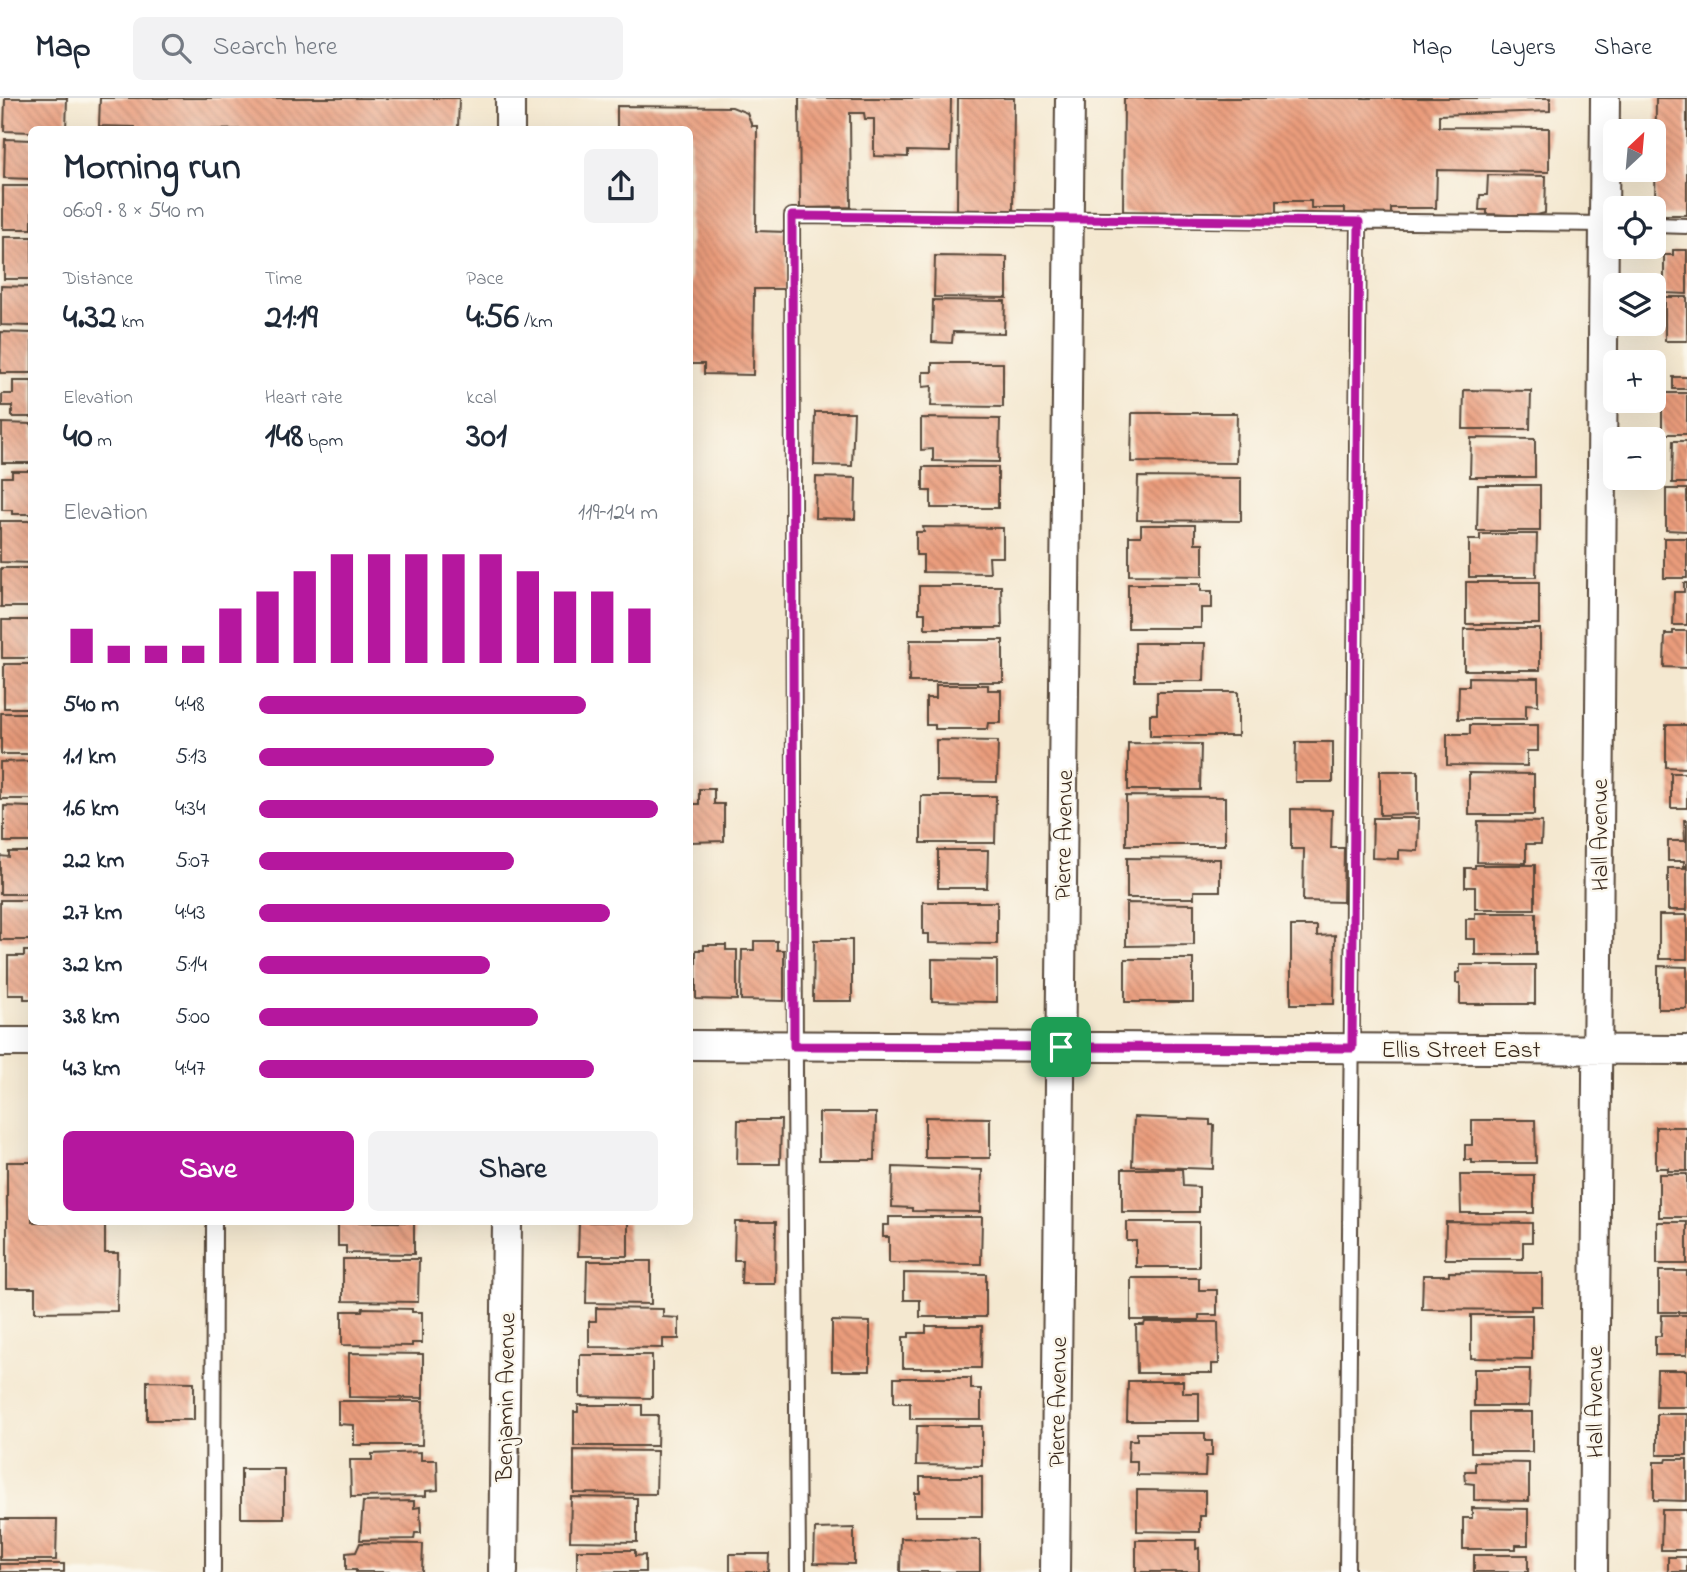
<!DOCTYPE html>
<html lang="en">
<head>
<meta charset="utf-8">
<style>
	body { margin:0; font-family:"Indie Flower",sans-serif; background:#f2f2f3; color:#1f2937; height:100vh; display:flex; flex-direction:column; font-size:26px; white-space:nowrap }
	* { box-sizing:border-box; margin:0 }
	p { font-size:23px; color:#747a83 }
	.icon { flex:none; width:38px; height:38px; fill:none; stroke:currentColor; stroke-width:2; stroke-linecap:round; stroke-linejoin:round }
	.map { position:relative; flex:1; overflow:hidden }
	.drawer { position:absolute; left:28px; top:28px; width:665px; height:1099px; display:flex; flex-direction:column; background:#fff; border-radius:10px; box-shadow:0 7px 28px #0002 }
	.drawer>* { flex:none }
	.needle { width:46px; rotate:26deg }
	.buttons { position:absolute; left:1603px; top:21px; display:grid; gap:14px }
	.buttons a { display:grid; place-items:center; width:63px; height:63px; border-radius:10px; background:#fff; box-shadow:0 7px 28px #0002; font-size:35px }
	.pin { position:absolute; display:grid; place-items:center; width:60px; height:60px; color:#fff; margin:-30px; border-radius:14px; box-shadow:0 4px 10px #0006 }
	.round { display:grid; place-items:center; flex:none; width:74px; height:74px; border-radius:10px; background:#f2f2f3 }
	.head { display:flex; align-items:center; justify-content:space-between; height:119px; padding:0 35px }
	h1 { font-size:38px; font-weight:700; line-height:52px }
	.figures { display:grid; grid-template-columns:repeat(3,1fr); gap:10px; height:119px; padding:7px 35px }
	.figures div { display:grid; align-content:center }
	.figures b { font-size:35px; font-weight:700 }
	.figures small { font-size:19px; font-weight:400 }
	.figures p { font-size:19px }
	.chart { height:196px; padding:14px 35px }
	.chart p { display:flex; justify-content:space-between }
	.chart svg { width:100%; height:126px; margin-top:7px; stroke:#b5179e; stroke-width:6 }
	.cta { display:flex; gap:14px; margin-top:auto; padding:14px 35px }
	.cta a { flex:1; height:80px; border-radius:10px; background:#b5179e; color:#fff; font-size:28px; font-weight:700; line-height:80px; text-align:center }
	.cta a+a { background:#f2f2f3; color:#1f2937 }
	ul { padding:0 35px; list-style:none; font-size:23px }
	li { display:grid; grid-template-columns:112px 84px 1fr; align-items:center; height:52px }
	li i { height:18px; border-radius:9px; background:#b5179e }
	header { display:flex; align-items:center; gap:42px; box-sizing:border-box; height:98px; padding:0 35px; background:#fff; border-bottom:2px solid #e0e1e3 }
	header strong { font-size:33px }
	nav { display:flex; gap:38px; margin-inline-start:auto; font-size:24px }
	.search { width:490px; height:63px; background:#f2f2f3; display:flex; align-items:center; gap:18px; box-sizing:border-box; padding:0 24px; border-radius:10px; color:#747a83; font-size:26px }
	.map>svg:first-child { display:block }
	.building { fill:url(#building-back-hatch) }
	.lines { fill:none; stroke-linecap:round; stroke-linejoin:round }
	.service-casing { stroke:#574639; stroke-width:18 }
	.minor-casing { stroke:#574639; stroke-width:32 }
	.service { stroke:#fff; stroke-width:14 }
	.minor { stroke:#fff; stroke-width:28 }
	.route-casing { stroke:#fff; stroke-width:14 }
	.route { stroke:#b5179e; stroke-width:9 }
	.labels { text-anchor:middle; stroke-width:5; stroke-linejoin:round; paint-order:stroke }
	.street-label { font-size:24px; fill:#3b2a1e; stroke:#fbf7ec }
</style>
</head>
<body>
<header>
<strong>Map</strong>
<div class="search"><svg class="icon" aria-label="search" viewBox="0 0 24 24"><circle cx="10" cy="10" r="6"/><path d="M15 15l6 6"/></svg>Search here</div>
<nav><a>Map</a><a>Layers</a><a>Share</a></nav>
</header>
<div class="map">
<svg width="1687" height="1474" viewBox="0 0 1687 1474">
	<defs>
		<pattern id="building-back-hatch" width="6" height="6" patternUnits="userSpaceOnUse" patternTransform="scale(1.75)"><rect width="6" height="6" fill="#ea9c7c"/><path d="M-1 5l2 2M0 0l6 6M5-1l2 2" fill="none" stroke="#bf7f65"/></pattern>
	</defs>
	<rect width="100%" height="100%" fill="#fbf7ec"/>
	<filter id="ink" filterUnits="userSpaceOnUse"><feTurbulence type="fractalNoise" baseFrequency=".0143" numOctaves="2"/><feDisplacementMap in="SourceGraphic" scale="14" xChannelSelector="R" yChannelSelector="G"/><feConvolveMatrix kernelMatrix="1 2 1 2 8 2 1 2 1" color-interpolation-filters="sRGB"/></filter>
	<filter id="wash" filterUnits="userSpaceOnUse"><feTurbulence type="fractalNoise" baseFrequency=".00686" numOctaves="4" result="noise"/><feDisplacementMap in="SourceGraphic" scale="28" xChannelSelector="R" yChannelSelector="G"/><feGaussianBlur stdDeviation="1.57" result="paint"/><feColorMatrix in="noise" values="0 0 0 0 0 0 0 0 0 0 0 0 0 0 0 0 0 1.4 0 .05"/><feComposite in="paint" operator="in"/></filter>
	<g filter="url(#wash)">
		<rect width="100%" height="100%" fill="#f4e8d0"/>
		<g id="blocks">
			<!-- building -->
			<path class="building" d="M5,0H67L66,32H32V34L4,33Z
				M100,0H459L458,31L135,32V29L99,28Z
				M799,0H951L950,54L908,53V59L874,58V21H865L864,15H850L851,109L800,110Z
				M958,0H1014L1013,114L957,113Z
				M1124,0H1550V13L1439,17V29L1549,30V74L1437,72L1436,110H1391V116L1345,115V110H1311V103H1276V116L1123,114Z
				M1656,0H1687V117H1655Z
				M617,8L732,9L747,15L752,28H757L756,133L787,134L786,191H754L753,277L704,276V266H690V32H617Z
				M5,41L32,42V81L4,80Z
				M1488,77L1546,78L1545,115L1533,118L1487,116V112H1479L1480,97H1487Z
				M3,88H32V131H3Z
				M4,139H32V181H4Z
				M1673,152H1687V196L1664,195V157H1673Z
				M935,158L1007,159V200L934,199Z
				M1,188L32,189V228L1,227Z
				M1665,199H1687V243H1665Z
				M933,202L1005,203L1004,235L953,234L952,245L932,244Z
				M1,234L32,235V275H0Z
				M932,265H1003V309L931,308L932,288L923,289V274H932Z
				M1673,279H1687V291H1673Z
				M13,283H32V319H12V308H2V296H13Z
				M1464,292L1531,293L1530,331H1463Z
				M1662,295H1687V336H1662Z
				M815,314H854L852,368L814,367Z
				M1132,315H1237L1236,365L1131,364Z
				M921,320L1000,321L999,364L933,363V351L921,352Z
				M2,325L32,326V365H2Z
				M1471,340L1535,341V379H1470Z
				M1673,343H1687V385H1672Z
				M923,369H998V410H931V393H923Z
				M12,373H32V416H12V412H2V379H12Z
				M816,379L856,380L855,421L815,420Z
				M1138,379L1241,380V423L1137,422Z
				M1478,387H1540V433H1477Z
				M1666,391H1687V433L1666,432Z
				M0,423H32V465L0,464Z
				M1141,427H1195V445H1203V478L1129,477V438H1141Z
				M923,429L1003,430V459H989L990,475L923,474V457H916V434H924Z
				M1480,436H1537L1536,479H1469V442H1480Z
				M1664,440H1687V480H1664Z
				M1,470H32V509H1Z
				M1466,484H1539V526H1466Z
				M1684,485H1687V527H1673L1674,494H1684Z
				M1128,486H1201V493H1212V510H1201V530H1128Z
				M919,488H1001L1002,530H925V515H919Z
				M2,522H32V560H2Z
				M1464,531H1540V572H1464Z
				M1673,533H1687V570L1664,569L1665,536H1673Z
				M910,542H1003V584H909Z
				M1135,545H1205L1204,583H1135Z
				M4,566H32V610H4Z
				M1469,579L1538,580V607L1526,606V621H1458L1459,588H1469Z
				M936,587H988V592H1001V625H988L987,631H935V627H926V600H936Z
				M1157,594H1238V638H1150V616H1157Z
				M1,615H32V656H1Z
				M1470,627H1538V653H1527V668L1447,667V636H1470Z
				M1666,627H1687V670L1666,669Z
				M936,642L998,643L997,684L936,683Z
				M1296,644H1333V684H1295Z
				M1128,645L1201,646L1200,692H1128Z
				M32,663V701H0V664Z
				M1380,673H1418V716L1380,717Z
				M1469,675L1534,676V717H1469Z
				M1671,675H1687V710H1671Z
				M699,691H714V706H724V743L690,744V706H699Z
				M921,698H996L995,745H921Z
				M1126,698L1225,699V747H1126Z
				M4,708L32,709V744H4Z
				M1291,711L1332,712L1331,750H1344L1343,804L1303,803L1304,751H1291Z
				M1373,720H1419L1418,753L1399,752V761L1372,760Z
				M1684,722H1687V768H1684V763H1668V743H1685Z
				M1478,723L1542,724L1541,746H1526V765L1477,764Z
				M938,752H988L987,790H938Z
				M9,754H32V796H0V758L9,759Z
				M1127,760L1220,761V793H1194V800H1127Z
				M1475,767H1535V811H1475V789H1465V770H1475Z
				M1668,770H1687V812H1668Z
				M0,802H32V842H0Z
				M923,804H997V846L929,845V836H923Z
				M1126,805L1194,806V847L1126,848Z
				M1475,815H1536V857H1475V841H1466V821H1475Z
				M1659,817H1687V861H1659Z
				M1291,828H1317V838L1335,837L1334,906H1291Z
				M814,842H852V903H813Z
				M754,843H777V852H784V903L741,902L742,852H754Z
				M704,847H726V852H737V902L696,901V852H704Z
				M24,853H32V901H24V897H8V858H24Z
				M932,861L997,862V904L932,903Z
				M1125,861H1193V904H1125Z
				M1460,867H1535V906H1460V885H1456V875L1460,874Z
				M1658,868L1687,869V911H1658Z
				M819,1015H876L875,1062H819Z
				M925,1019L990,1020V1060H925Z
				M1134,1019L1210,1022V1027H1214L1213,1071L1132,1068Z
				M738,1022H781L780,1066H737Z
				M1472,1022H1535L1536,1065H1472V1062H1465V1047H1472Z
				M1656,1029H1687V1073H1668V1070H1656Z
				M7,1064H32V1124H105V1155H118L117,1213L35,1214V1190H7Z
				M893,1069L982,1072L981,1114L912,1113V1110L892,1109Z
				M1122,1071H1182L1183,1088L1199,1089V1114H1122Z
				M1659,1076H1687V1119H1659Z
				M1460,1077H1534V1115H1461Z
				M889,1119H982L981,1166L889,1165V1139H883V1127H889Z
				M338,1124H414V1156L346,1155V1148H338Z
				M579,1124H628V1158H578Z
				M735,1124H776L775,1186H741L742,1162H734Z
				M1127,1124H1199V1169H1136V1143H1127Z
				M1446,1124L1532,1125V1144H1523V1161H1445Z
				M1657,1124H1687V1166H1657Z
				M343,1161H419L418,1204L343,1203Z
				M587,1163H651V1206L586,1205Z
				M1659,1173H1687V1214H1659Z
				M1449,1174L1542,1175V1208H1531V1212L1422,1211L1423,1177H1449Z
				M904,1175L986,1176V1219H920V1202H904Z
				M1131,1180H1199V1192H1217V1217H1199V1222H1131Z
				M363,1210L412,1211V1214H422V1245H412V1248L342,1247V1213H362Z
				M596,1210L663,1211V1219L679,1220V1241H663V1250L589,1249V1223H596Z
				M1471,1217H1532V1261L1471,1260Z
				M1662,1217H1687V1257H1655V1238H1661Z
				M832,1223L870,1224V1273H832Z
				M1145,1224H1218L1219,1266H1212V1275H1137L1136,1227H1144Z
				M926,1228H982L981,1270H903V1239H909V1235H926Z
				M349,1255L423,1256V1300L349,1299Z
				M580,1257H652V1300L580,1299Z
				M1474,1271H1530L1529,1308H1474Z
				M1657,1272H1687V1309H1656Z
				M894,1280H971V1291H981V1321H910V1305H894Z
				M147,1283L194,1284V1322H147Z
				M1128,1283H1183V1295H1199V1323H1127Z
				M338,1303H423L422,1347H354V1327L338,1326Z
				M578,1307H642V1317H658L657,1348H574V1314H578Z
				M1471,1314H1532V1354H1471Z
				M1657,1316H1687V1357H1657Z
				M917,1328H982V1368L916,1367Z
				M1137,1335H1205V1343H1212V1358H1206L1205,1378L1137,1377V1363H1128L1129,1342H1137Z
				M574,1352L657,1353L656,1396L574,1395Z
				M421,1354V1362H437L438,1392L426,1393V1398L351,1399L350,1362H372V1356Z
				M1667,1361H1687V1403L1654,1402V1364H1666Z
				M1475,1364L1529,1365V1403L1474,1402V1386L1466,1385L1465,1373H1475Z
				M241,1371H284V1420H241Z
				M920,1379H982V1418H915V1395H920Z
				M1137,1392L1205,1393V1418H1200V1434L1137,1433Z
				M571,1399L637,1400V1444L570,1443Z
				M414,1403V1410L420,1409L421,1435H415L414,1441L360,1442L363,1404Z
				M1472,1410L1528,1411V1447H1516V1451H1463V1420H1472Z
				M1662,1412H1687V1452H1661Z
				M0,1421H57L56,1462H0Z
				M854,1430V1466L814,1465L815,1431Z
				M901,1440L980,1442V1474H900Z
				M1136,1442H1196V1451L1199,1450V1474H1136Z
				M360,1445L423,1446L422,1474H356V1472H346V1455L356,1454Z
				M577,1452H635V1458L645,1457V1474H577Z
				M730,1456H769L768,1474H730Z
				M1474,1457H1528V1474H1474Z
				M1668,1459H1687V1474H1668Z
				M0,1466H64V1474H0Z"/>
		</g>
	</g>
	<g filter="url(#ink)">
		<use href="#blocks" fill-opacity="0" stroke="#574639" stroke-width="2"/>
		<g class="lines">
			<defs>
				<path id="service" d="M1654,127L1687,128
					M213,1474L214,1124
					M798,1474L795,974L792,118L1609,126
					M1347,1474L1359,124"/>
				<path id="minor" d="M510,32V0
					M0,944H32
					M690,947L1687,952
					M503,1474L507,1124
					M1055,1474L1070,0
					M1593,1474L1605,0"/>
			</defs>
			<!-- service casing -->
			<use href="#service" class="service-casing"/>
			<!-- minor casing -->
			<use href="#minor" class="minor-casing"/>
			<!-- service -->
			<use href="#service" class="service"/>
			<!-- minor -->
			<use href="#minor" class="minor"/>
		</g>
	</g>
	<g class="lines" filter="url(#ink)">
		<defs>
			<path id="route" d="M792,118L1359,124L1352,950L794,948Z"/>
		</defs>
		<!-- route casing -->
		<use href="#route" class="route-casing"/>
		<!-- route -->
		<use href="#route" class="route"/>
	</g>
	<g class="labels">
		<!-- street labels -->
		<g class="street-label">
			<text transform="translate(1063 737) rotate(-89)" y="8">Pierre Avenue</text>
			<text transform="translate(1599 737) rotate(-90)" y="8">Hall Avenue</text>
			<text x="1461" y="959">Ellis Street East</text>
			<text transform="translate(505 1299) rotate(-89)" y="8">Benjamin Avenue</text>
			<text transform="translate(1057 1304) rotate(-89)" y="8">Pierre Avenue</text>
			<text transform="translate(1594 1304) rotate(-90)" y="8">Hall Avenue</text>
		</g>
	</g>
</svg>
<div class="buttons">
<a><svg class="needle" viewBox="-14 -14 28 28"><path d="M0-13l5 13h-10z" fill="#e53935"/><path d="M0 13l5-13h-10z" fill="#747a83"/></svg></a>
<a><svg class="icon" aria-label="locate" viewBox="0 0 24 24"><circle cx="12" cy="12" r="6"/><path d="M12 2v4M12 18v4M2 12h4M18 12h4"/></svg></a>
<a><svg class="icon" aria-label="layers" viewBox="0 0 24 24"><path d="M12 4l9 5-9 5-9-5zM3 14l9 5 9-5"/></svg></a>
<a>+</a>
<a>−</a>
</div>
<div class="pin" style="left:1061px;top:949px;background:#1e9e55"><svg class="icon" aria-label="arrive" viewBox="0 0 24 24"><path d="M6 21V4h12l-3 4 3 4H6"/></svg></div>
<section class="drawer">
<div class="head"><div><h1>Morning run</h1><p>06:09 · 8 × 540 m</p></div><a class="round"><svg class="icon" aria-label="share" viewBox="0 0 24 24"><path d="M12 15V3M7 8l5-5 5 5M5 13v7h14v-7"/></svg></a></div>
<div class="figures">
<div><p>Distance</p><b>4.32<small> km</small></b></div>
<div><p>Time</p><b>21:19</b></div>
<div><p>Pace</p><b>4:56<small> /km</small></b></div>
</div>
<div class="figures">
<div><p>Elevation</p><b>40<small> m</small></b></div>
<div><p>Heart rate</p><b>148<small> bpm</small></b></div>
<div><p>kcal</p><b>301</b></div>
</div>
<div class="chart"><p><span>Elevation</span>119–124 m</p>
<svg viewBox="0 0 160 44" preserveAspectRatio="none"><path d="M5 44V32M15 44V38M25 44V38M35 44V38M45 44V25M55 44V19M65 44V12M75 44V6M85 44V6M95 44V6M105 44V6M115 44V6M125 44V12M135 44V19M145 44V19M155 44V25"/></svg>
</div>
<ul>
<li><b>540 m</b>4:48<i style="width:82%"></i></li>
<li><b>1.1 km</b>5:13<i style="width:59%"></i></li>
<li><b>1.6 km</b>4:34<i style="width:100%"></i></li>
<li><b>2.2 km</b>5:07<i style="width:64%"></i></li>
<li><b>2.7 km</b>4:43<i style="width:88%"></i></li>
<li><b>3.2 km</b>5:14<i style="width:58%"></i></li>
<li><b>3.8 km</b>5:00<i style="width:70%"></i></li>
<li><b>4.3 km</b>4:47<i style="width:84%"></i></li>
</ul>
<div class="cta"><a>Save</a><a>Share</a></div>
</section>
</div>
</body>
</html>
